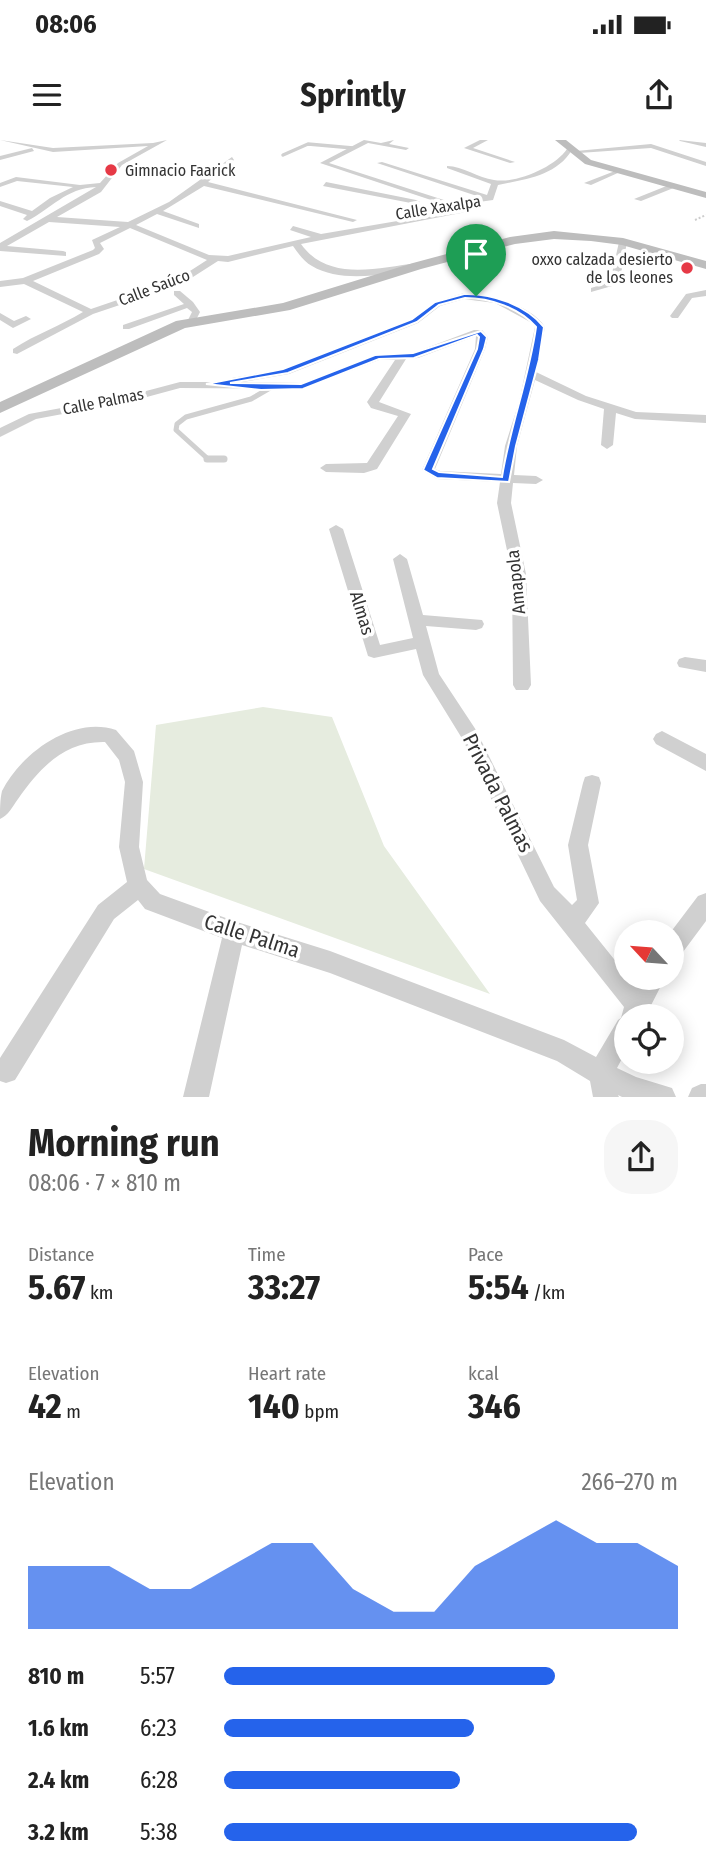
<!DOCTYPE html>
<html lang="en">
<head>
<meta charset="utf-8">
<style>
	body { margin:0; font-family:"Fira Sans Condensed",sans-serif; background:#f6f6f6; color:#222; height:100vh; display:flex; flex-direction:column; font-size:26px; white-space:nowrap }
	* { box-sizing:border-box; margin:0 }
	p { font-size:23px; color:#767676 }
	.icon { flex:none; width:38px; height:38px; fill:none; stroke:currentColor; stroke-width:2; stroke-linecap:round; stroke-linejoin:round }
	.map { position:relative; height:957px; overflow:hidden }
	.details { display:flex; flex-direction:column; background:#fff; flex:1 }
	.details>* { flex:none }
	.needle { width:46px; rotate:296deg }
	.controls { position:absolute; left:614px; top:780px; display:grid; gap:14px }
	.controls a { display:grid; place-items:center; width:70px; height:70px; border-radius:50%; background:#fff; box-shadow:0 4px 18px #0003; font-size:35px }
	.pin { position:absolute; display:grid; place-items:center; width:60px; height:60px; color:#fff; margin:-72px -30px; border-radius:50% 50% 50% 0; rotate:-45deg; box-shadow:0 0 7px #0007 }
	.pin .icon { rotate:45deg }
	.round { display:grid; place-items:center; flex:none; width:74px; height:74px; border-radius:28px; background:#f6f6f6 }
	.overview { display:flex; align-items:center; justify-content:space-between; height:119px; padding:0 28px }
	h1 { font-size:38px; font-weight:700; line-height:52px }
	.metrics { display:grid; grid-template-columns:repeat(3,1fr); gap:10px; height:119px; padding:7px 28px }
	.metrics div { display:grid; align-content:center }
	.metrics b { font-size:35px; font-weight:700 }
	.metrics small { font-size:19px; font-weight:400 }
	.metrics p { font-size:19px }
	.chart { height:196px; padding:14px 28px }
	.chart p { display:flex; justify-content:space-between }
	.chart svg { width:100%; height:126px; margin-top:7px; fill:#2563eb; opacity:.7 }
	ul { padding:0 28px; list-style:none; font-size:23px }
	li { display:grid; grid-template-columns:112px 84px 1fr; align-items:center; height:52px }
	li i { height:18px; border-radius:9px; background:#2563eb }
	.status { display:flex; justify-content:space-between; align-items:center; height:49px; padding:0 35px; background:#fff; direction:ltr }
	.status svg { height:19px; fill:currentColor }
	header { display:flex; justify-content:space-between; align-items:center; height:91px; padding:0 28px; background:#fff; font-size:32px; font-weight:700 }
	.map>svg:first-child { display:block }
	.green { fill:#e6ecdf }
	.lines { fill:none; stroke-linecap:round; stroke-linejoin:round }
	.path { stroke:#cdcdcd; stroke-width:2; stroke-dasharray:2 2; stroke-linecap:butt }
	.service-far2 { stroke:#d0d0d0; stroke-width:3.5 }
	.service-far1 { stroke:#d0d0d0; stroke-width:5 }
	.service { stroke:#d0d0d0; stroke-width:7 }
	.pedestrian { fill:#d0d0d0; fill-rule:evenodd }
	.minor { fill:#d0d0d0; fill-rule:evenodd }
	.secondary { fill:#bdbdbd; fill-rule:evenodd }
	.route { fill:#2563eb; stroke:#fff; stroke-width:2; fill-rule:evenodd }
	.poi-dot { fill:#e63946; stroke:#fff; stroke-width:2.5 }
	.labels { text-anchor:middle; stroke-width:7; stroke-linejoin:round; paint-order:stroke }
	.far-poi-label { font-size:16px; fill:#333; stroke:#fff; text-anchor:start }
	.far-street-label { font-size:16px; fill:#333; stroke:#fff }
	.street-label { font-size:18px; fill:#333; stroke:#fff }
	.near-street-label { font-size:21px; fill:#333; stroke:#fff }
</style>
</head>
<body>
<div class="status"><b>08:06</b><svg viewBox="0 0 49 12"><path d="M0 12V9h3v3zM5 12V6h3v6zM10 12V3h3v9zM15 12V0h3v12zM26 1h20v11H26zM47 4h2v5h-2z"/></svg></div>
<header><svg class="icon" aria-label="menu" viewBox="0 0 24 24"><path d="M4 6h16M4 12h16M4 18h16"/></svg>Sprintly<svg class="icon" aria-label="share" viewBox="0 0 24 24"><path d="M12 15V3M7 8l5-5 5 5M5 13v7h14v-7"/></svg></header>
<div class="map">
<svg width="706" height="957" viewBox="0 0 706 957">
	<rect width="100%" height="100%" fill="#fff"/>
	<!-- green -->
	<path class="green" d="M263,567L332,577L384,706L490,854L144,729L156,585Z"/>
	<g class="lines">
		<!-- path -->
		<path class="path" d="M695,80L706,75"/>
		<!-- service-far2 -->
		<path class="service-far2" d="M283,15L308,4L353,8"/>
		<!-- service-far1 -->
		<path class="service-far1" d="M224,319H208L176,290L177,284L186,277L251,259L270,248"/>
		<!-- service -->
		<path class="service" d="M207,319H224"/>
		<!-- pedestrian -->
		<path class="pedestrian" d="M174,151H180L193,162L200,172L194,184L187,182L192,172L187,168L129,189H123V185L184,164L174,155Z"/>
		<!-- minor -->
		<path class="minor" d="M0,0L53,8L153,3L167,0L122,25L101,52L57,77L128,82L169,62L232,17L234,20L208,42L357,80L353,82L204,46L163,71L199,84V88L157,74L136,85L209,115L228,116L311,97L290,90L293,86L321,94L462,70L466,72L301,104C328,142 377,128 417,123L420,124V128C388,134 342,144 312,126C304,122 298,113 293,106L228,122L218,121L182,144L93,174L17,214L13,213V209C36,194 60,186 83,172L24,144L0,147V141L23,138L93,110L95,108L92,100L120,87L49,82L7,106L63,111L66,112V116L0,111V103L96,47C66,48 51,69 27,81L23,79L27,75L0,66V61L32,71L50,58L73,47L17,41L0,47V43L16,37L80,45L100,43L118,23L148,6L53,12ZM130,88L207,120L176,140L91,169L33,141L99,114L104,109L100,103Z
			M364,0L381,3L394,0L389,4L409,8L406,10L368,3L329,23L450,62L480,57L377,23L382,22L487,55L491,44L447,28V26C463,26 478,38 494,40C516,44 555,27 567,9L572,10C556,36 526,39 498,45L493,60L443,67L440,63L320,23Z
			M480,0H488L473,8L515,22L510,23L464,8Z
			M679,0L706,3V7L680,1Z
			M651,4L706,22V26L651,8L579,13L576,11Z
			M32,8L34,11L0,20V16Z
			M615,31L620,32L591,45L584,43Z
			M326,42L416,60L420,62L416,64L323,46Z
			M669,45L676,47L641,61L634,59Z
			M623,100L627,102L619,144L591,152V148L610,142L619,102Z
			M706,150V156L692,158L678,178H672L670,176L686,154Z
			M464,153C491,157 529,163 545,187L536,232L586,256L636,272L706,275V283L635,279L616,273L613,305L607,309L601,305L604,269L578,260L535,240L517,306L514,335L536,336L543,340L536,344L513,343L511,363L526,434L531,545L528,550H516L513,545L512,434L497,363L500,342L437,339L422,330L475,209L476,196L418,218L406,219L379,262L411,274L377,329L364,333L326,332L320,328L326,324L367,323L398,276L371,268L367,262L395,220H379L303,249L180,248L132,261L36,279L0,297V288L29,274L131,255L180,242H232V238L283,229L412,179L434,162ZM464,159L495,163L532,183L535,187L519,262L505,306L501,334L440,331L435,329L485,209L488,197L482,190H474L413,213L374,215L302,243L243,242L289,234L418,183L440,166Z
			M0,173L14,181L26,176L31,179L13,188L0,180Z
			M336,385L343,389L380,505L413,498L393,419L400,414L407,419L423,475L482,480L484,484L482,488L476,490L426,486L439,534L476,590L554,747L572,765L577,760L568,705L583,643L585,637L592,635L599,637L601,643L588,705L599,763L585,783L626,834V838H630L637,846L641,838H665L645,877H626V911L617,928L636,937L672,948L676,957H622L618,955L619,957H593L590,941L557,921L330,833L242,805L209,957H183L222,798L145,769L138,760L114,779L15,940L6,943L0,941V918L98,765L127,742L119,707L125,642L119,620L105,602C64,601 40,628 18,659C12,667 9,675 0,679C0,670 0,659 2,651C21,613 73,575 116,590L134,611L143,642L139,707L147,740L160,754L234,781L330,811L564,900L596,917L618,880L621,878L624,867L540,761L463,600L423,535L416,509L374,518L368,516L329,389Z
			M685,517L706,520V532L679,527L677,523L679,519Z
			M662,591L706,614V631L656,604L653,599L656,594Z
			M706,753V781L680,816L672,819V793H670L698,756Z
			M701,944H706V957H688L692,948Z"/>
		<!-- secondary -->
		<path class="secondary" d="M555,0H566L591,20L706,52V58L585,24Z
			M554,91L623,98L706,121V129L622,105L591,101L554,99L515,104L421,129L290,170L185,188L0,273V262L176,181L283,163L413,123L510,97Z"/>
	</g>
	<!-- route -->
	<path class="route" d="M464,154C492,153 526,165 544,187L539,220L516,306L509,342L437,338L423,330L477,209L479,197L477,195L414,218L379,219L303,249L261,250L206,244L283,229L412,179L435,162ZM465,158C490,158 520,168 536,187C529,238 510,286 502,337L439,332L433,329L484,209L487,197L481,191L413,213L375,215L301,244L230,243L288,233L417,182L439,165Z"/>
	<!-- markers -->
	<g class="poi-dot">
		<circle cx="111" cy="30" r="7"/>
		<circle cx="687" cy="128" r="7"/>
	</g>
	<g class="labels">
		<!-- far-poi labels -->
		<g class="far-poi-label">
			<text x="125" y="36">Gimnacio Faarick</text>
			<text x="673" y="125" text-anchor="end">oxxo calzada desierto<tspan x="673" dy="18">de los leones</tspan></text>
		</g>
		<!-- far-street labels -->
		<g class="far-street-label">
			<text transform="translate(438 67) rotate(-9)" y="6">Calle Xaxalpa</text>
			<text transform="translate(154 147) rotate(-21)" y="6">Calle Saúco</text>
			<text transform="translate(103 261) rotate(-11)" y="6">Calle Palmas</text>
		</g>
		<!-- street labels -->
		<g class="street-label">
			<text transform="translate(516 442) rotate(-96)" y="6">Amapola</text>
			<text transform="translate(362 473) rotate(73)" y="6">Almas</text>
		</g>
		<!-- near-street labels -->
		<g class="near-street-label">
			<text transform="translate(498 653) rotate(63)" y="7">Privada Palmas</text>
			<text transform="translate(252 796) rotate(18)" y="7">Calle Palma</text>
		</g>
	</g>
</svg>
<div class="controls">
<a><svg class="needle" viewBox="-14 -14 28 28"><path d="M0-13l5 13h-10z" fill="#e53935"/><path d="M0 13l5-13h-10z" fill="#767676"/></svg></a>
<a><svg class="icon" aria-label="locate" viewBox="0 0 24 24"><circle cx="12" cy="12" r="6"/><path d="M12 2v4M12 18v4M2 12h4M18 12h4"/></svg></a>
</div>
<div class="pin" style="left:476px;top:156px;background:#1e9e55"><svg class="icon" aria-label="arrive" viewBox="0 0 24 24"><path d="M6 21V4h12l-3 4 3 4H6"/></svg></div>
</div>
<section class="details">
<div class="overview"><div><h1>Morning run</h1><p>08:06 · 7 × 810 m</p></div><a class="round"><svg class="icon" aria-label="share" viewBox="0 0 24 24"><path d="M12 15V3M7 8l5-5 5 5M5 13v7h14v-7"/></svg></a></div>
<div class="metrics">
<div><p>Distance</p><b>5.67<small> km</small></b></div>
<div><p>Time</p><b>33:27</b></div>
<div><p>Pace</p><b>5:54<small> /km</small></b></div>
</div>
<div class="metrics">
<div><p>Elevation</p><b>42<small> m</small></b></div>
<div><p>Heart rate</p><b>140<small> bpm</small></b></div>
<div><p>kcal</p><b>346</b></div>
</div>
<div class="chart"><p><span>Elevation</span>266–270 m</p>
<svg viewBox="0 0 160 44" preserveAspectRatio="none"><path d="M0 44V22L10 22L20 22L30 30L40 30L50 22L60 14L70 14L80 30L90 38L100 38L110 22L120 14L130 6L140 14L150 14L160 22V44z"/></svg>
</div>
<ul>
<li><b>810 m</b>5:57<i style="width:73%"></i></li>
<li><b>1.6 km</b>6:23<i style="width:55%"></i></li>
<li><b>2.4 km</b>6:28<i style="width:52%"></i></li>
<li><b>3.2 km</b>5:38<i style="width:91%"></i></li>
</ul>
</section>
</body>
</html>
